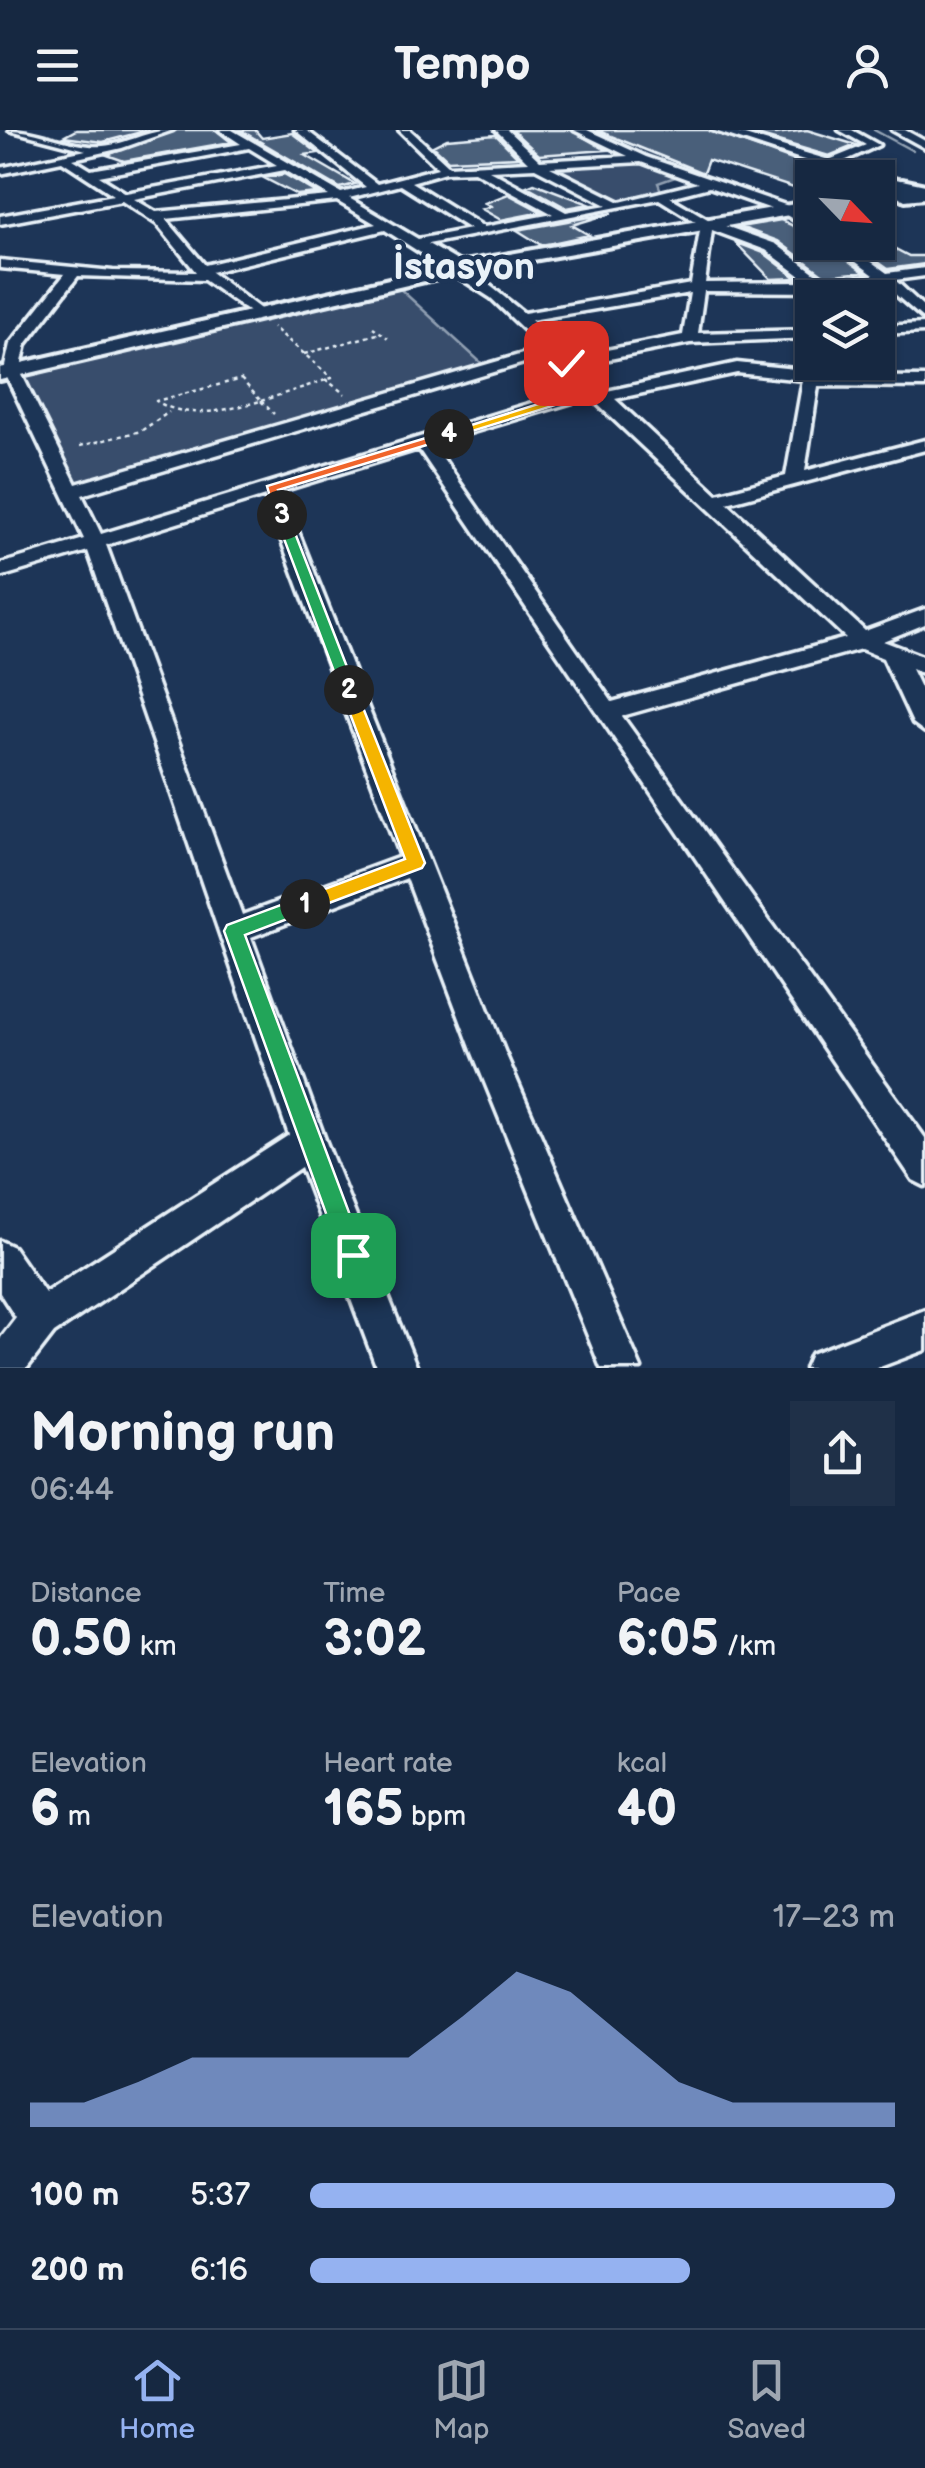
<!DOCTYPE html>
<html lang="en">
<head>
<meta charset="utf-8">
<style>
	body { margin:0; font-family:"Balsamiq Sans",sans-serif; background:#1f3048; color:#f1f3f6; height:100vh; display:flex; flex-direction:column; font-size:38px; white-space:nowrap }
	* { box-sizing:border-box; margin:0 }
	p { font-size:32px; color:#9ea6b1 }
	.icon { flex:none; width:55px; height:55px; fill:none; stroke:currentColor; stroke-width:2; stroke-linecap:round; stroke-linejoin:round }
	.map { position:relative; height:1238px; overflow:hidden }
	.details { display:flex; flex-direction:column; background:#162841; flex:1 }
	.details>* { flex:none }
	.needle { width:65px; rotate:115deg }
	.fabs { position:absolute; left:795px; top:30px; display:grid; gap:20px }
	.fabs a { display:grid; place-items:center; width:100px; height:100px; border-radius:0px; background:#162841; box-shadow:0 2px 8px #0004,0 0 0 2px #35445a; font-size:50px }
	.pin { position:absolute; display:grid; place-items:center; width:85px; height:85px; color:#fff; margin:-42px; border-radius:20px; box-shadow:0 5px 15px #0006 }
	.km { position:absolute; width:50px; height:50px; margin:-25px; border-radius:50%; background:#222; color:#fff; font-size:28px; line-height:50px; text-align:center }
	.round { display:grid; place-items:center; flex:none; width:105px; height:105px; border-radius:0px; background:#1f3048 }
	.overview { display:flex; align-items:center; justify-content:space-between; height:170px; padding:0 30px }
	h1 { font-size:55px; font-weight:700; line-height:75px }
	.stats { display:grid; grid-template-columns:repeat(3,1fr); gap:15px; height:170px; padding:10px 30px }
	.stats div { display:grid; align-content:center }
	.stats b { font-size:50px; font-weight:700 }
	.stats small { font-size:28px; font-weight:400 }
	.stats p { font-size:28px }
	.chart { height:280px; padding:20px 30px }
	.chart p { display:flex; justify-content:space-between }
	.chart svg { width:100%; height:180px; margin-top:10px; fill:#95b2f1; opacity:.7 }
	ul { padding:0 30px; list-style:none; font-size:32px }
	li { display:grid; grid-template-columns:160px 120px 1fr; align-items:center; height:75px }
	li i { height:25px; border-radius:12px; background:#95b2f1 }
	header { display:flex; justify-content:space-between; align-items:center; height:130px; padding:0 30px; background:#162841; font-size:45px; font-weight:700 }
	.menu { display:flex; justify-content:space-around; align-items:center; height:140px; border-top:2px solid #35445a; background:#162841; font-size:28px; color:#9ea6b1 }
	.menu a { display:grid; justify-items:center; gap:5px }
	.menu .selected { color:#95b2f1 }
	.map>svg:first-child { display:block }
	.green { fill:#374d6c; stroke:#909fb2; stroke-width:2.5 }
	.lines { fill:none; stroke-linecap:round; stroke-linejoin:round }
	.stream { stroke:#95a4b5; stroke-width:2.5 }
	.building { fill:#495e7a; stroke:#e8f1f8; stroke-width:2.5 }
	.minor-casing { stroke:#e8f1f8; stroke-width:7 }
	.major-casing { stroke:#e8f1f8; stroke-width:8 }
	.path { stroke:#e8f1f8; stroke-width:2.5; stroke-dasharray:4 4; stroke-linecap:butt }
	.minor { fill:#1d3557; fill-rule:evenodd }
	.major { fill:#1d3557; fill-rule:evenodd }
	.split-1 { fill:#22a559; stroke:#fff; stroke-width:2.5 }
	.split-2 { fill:#f5b400; stroke:#fff; stroke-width:2.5 }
	.split-3 { fill:#22a559; stroke:#fff; stroke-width:2.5 }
	.split-4 { fill:#f0652b; stroke:#fff; stroke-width:2.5 }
	.split-5 { fill:#f5b400; stroke:#fff; stroke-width:2.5 }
	.labels { text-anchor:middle; stroke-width:9; stroke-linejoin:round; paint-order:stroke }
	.far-district-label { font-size:38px; font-weight:bold; fill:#e8f1f8; stroke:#1d3557 }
</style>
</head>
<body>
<header><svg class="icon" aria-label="menu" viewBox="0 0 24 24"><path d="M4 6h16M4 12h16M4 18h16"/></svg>Tempo<svg class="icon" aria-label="person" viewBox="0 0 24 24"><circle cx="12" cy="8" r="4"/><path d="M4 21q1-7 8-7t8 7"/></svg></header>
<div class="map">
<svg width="925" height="1238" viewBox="0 0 925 1238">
	<rect width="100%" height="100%" fill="#1d3557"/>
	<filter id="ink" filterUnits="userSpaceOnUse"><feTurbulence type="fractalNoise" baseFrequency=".01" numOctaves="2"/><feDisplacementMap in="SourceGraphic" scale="20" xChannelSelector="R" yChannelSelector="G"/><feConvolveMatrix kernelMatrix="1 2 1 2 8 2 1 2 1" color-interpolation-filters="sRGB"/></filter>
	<g filter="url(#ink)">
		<!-- green -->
		<path class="green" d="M638,32L678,46L658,53L661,61L626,72L558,42L556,37Z
			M397,156L488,239L71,362L12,241Z"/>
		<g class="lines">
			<!-- stream -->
			<path class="stream" d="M874,0L913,21"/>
		</g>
		<!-- building -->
		<path class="building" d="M76,0H149L103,12L63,7Z
			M177,0H216L231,12L124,31L107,25Z
			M240,0H255L262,8L292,3L318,23L305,25L355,54L340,58Z
			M512,0H571L606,20L539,25Z
			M596,0H708L812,37V64L708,30L703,43Z
			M741,0L775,4L807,0L856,15L829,26Z
			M496,5L518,27L448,30L433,16L447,9Z
			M284,44L317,63L297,65L264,48Z
			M534,53L589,74L567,78L527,56Z
			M508,64L542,82L501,90L482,79L491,76L485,73Z
			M612,83L572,95L589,105L552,113L541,115L517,100Z
			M781,90L812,105V121L831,118L864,142L825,146L778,111L740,97Z
			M735,112L764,123L797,148L771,149Z
			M882,112L909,126H925V134L888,139L853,114Z"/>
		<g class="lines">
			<defs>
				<path id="minor" d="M9,0C40,0 74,19 103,16C127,14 148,0 173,0L122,18L73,29L91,40L241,14L220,0H232L341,63L366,57L295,0H306L377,54L438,38L399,0H410L449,36L528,32L496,0H507L540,31L628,26L574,0H587L646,27L791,77L812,92V101L783,83L709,57L670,67L711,91L776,114L827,152L874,145L829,112H844L887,143L925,138V146L895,150L925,178V190L881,152L826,162L704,161L698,203L812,200V208L690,213L579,235L607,261L737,233L805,240L806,232L812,228V232H822L820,246L925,247V257L818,256L805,341L925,310V320L727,373L865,501L925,479V494L883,511L925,527V544L911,539L925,568V602L913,593L883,528L861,519L622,586L925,1008V1056L913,1050L419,319L282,361L505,923L641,1238H601L473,923L407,748L251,807L326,1012L417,1238H377L301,1037L54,1203L27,1238H0V1209L16,1188L0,1163V1111L13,1117L45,1163L289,1005L88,421L0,447V434L84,409L4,241L10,214L65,144L0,138V130L113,141L196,142L157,94L122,71L0,94V86L114,65L62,31L0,44V38L86,20ZM249,18L277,35L126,63L99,46ZM641,32L698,53L620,72L550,37ZM535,38L607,75L566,82L489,40ZM285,40L329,66L156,82L134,69ZM474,41L553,84L484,97L411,52L446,42ZM400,55L470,99L418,109L349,68ZM659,69L701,95L691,154L524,183L464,135L428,114ZM337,71L376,94L205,135L166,89ZM385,100L491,168L543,218L76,354L20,241L26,214L78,146L204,150L258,188L265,184L263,181L211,142ZM712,100L766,120L809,152L705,153ZM690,163L683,205L571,227L531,190ZM551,225L584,257L101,404L82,365ZM737,243L803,250L786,346L717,364L615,269ZM593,266L594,271L846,508L612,572L433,314ZM265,366L400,727L242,785L106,415Z
					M712,0H728L829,30L866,15L839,0H852L879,15L840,33L914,54L908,57L878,48H859Z
					M892,0H905L925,11V18Z
					M925,194V202L878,204V196Z
					M925,1180V1220L877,1238H805L811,1224Z"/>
				<path id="major" d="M902,50L925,55V68L905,70L883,58Z
					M812,71V81L459,143L0,250V238L459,133Z"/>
			</defs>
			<!-- minor casing -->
			<use href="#minor" class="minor-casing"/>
			<!-- major casing -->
			<use href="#major" class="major-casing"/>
			<!-- path -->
			<path class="path" d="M373,197L388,208
				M304,224L381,203
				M241,249L261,271C226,280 189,291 156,271Z
				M325,249L345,264
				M261,271L274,284
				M261,271L332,248L273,197
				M80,316L141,301L169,282"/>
			<!-- minor -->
			<use href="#minor" class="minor"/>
			<!-- major -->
			<use href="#major" class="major"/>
		</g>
	</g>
	<!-- split-1 -->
	<path class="split-1" d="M305,766L314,774L311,780L245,805L365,1125L362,1134L353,1137L344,1134L341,1125L224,801L227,795Z"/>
	<!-- split-2 -->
	<path class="split-2" d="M349,554L356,560L425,733L422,738L305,782L295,774L298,769L405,729L341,560Z"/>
	<!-- split-3 -->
	<path class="split-3" d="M282,382L288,385L356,560L354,564L349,565L341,560L275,385Z"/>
	<!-- split-4 -->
	<path class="split-4" d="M449,301L453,307L278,360L288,385L282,389L275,385L267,356Z"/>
	<!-- split-5 -->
	<path class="split-5" d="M563,231H570L597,262L453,307L443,304L586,259Z"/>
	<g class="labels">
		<!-- far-district labels -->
		<g class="far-district-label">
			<text x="464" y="149">İstasyon</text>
		</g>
	</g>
</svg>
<div class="fabs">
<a><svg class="needle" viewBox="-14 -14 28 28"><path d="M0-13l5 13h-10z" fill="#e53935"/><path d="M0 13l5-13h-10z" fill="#9ea6b1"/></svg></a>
<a><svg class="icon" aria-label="layers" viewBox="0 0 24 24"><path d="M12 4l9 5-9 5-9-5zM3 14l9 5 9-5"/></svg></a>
</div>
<div class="pin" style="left:353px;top:1125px;background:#1e9e55"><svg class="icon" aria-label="arrive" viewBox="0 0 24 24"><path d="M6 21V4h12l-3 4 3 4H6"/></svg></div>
<div class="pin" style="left:566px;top:233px;background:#d93025"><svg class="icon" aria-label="check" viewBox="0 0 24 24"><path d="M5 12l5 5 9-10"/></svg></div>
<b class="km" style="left:305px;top:774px">1</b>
<b class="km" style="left:349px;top:560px">2</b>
<b class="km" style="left:282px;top:385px">3</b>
<b class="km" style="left:449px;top:304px">4</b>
</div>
<section class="details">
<div class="overview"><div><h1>Morning run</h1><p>06:44</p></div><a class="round"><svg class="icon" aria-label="share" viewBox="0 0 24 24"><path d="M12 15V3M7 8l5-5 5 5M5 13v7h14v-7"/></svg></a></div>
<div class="stats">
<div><p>Distance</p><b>0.50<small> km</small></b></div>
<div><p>Time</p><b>3:02</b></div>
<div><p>Pace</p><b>6:05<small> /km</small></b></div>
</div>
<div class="stats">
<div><p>Elevation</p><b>6<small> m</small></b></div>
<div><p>Heart rate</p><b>165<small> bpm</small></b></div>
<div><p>kcal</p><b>40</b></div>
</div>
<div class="chart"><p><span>Elevation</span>17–23 m</p>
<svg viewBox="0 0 160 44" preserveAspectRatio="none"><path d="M0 44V38L10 38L20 33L30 27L40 27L50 27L60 27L70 27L80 17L90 6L100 11L110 22L120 33L130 38L140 38L150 38L160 38V44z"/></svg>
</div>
<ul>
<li><b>100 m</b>5:37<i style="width:100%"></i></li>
<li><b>200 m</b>6:16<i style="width:65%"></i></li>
</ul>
</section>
<nav class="menu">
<a class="selected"><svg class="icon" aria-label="home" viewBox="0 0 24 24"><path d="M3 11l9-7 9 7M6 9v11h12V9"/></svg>Home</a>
<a><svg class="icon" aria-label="map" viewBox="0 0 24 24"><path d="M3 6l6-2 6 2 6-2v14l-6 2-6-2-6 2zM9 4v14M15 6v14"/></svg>Map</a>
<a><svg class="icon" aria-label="saved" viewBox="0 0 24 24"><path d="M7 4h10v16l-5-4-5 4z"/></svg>Saved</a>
</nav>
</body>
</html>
